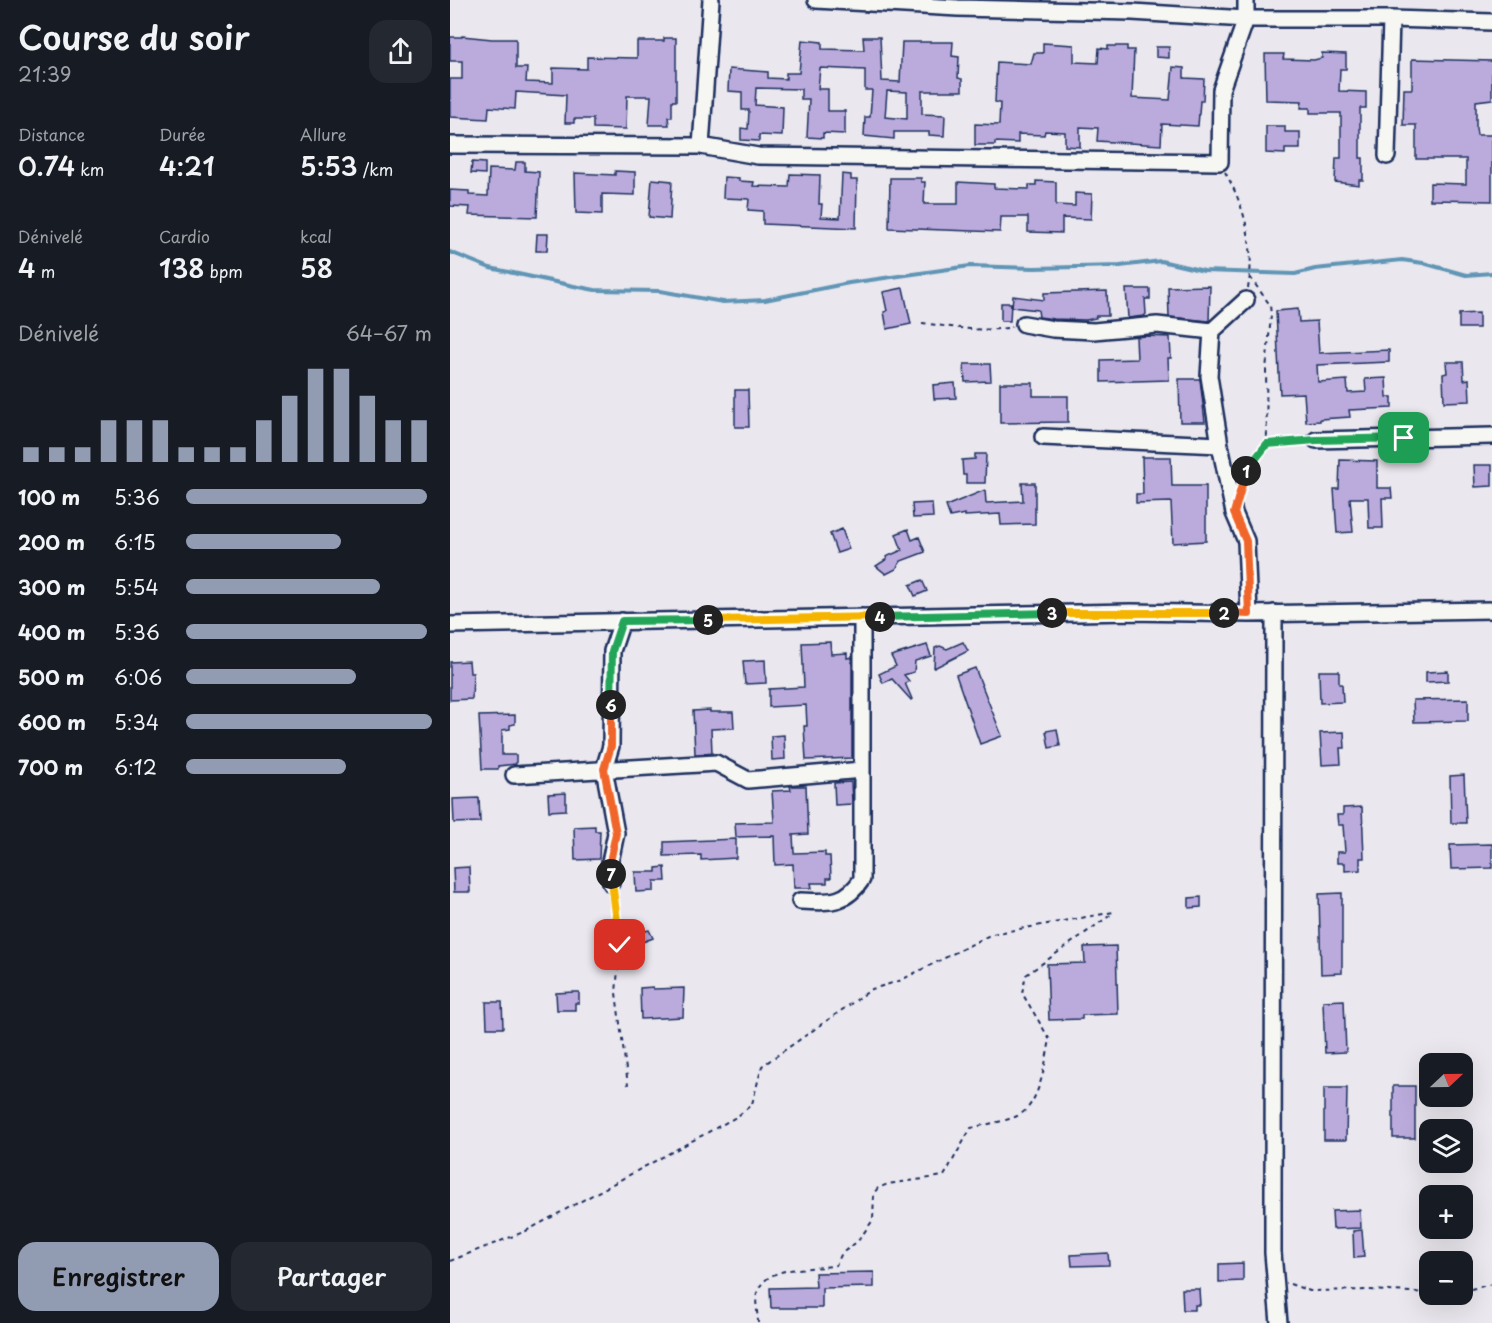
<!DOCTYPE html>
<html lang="fr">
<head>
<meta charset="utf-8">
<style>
	body { margin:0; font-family:"Playpen Sans",sans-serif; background:#242831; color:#f1f3f6; height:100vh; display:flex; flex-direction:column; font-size:22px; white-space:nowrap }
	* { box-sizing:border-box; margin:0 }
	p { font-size:20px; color:#9ea1a6 }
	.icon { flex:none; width:33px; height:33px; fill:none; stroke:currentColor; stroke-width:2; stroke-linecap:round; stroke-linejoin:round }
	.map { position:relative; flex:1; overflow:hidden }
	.sheet { display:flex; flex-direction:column; background:#171b24; width:450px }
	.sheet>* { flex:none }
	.needle { width:39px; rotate:68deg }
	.controls { position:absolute; left:969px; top:1053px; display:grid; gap:12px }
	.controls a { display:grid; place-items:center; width:54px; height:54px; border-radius:12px; background:#171b24; box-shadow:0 6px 24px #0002; font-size:30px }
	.pin { position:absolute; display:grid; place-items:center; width:51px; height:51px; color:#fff; margin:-26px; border-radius:12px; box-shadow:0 3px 9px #0006 }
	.km { position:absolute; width:30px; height:30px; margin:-15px; border-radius:50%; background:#222; color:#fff; font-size:16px; line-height:30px; text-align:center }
	.round { display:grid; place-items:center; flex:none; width:63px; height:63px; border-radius:18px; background:#242831 }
	.headline { display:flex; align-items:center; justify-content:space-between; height:102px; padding:0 18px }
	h1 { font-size:33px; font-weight:600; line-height:45px }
	.stats { display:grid; grid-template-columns:repeat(3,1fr); gap:9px; height:102px; padding:6px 18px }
	.stats div { display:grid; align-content:center }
	.stats b { font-size:26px; font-weight:600 }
	.stats small { font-size:16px; font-weight:400 }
	.stats p { font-size:16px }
	.chart { height:168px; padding:12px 18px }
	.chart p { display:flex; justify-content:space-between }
	.chart svg { width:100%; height:108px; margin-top:6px; stroke:#919bb2; stroke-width:6 }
	.action { display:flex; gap:12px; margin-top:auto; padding:12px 18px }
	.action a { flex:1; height:69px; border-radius:18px; background:#919bb2; color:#111; font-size:24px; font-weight:600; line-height:69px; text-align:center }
	.action a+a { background:#242831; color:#f1f3f6 }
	ul { padding:0 18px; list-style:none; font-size:20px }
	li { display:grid; grid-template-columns:96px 72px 1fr; align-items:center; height:45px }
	li i { height:15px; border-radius:8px; background:#919bb2 }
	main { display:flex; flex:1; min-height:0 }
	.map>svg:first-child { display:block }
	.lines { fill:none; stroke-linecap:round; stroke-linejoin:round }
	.stream { stroke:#6095b5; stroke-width:4 }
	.building { fill:#bbabdc; stroke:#1b2f5e; stroke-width:1.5; fill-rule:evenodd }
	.minor-casing { stroke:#1b2f5e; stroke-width:20 }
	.path { stroke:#1b2f5e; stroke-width:2; stroke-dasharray:4.5 4.5; stroke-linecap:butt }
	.minor { stroke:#f6f6f2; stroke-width:15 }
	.split-1-casing { stroke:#fff; stroke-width:12 }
	.split-2-casing { stroke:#fff; stroke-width:12 }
	.split-3-casing { stroke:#fff; stroke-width:12 }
	.split-4-casing { stroke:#fff; stroke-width:12 }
	.split-5-casing { stroke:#fff; stroke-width:12 }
	.split-6-casing { stroke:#fff; stroke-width:12 }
	.split-7-casing { stroke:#fff; stroke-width:12 }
	.split-8-casing { stroke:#fff; stroke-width:12 }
	.split-1 { stroke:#22a559; stroke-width:8 }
	.split-2 { stroke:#f0652b; stroke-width:8 }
	.split-3 { stroke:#f5b400; stroke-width:8 }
	.split-4 { stroke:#22a559; stroke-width:8 }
	.split-5 { stroke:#f5b400; stroke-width:8 }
	.split-6 { stroke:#22a559; stroke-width:8 }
	.split-7 { stroke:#f0652b; stroke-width:8 }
	.split-8 { stroke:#f5b400; stroke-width:8 }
</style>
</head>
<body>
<main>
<section class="sheet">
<div class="headline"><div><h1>Course du soir</h1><p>21:39</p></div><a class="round"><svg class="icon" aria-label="share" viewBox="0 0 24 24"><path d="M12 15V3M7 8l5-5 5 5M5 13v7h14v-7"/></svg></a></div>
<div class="stats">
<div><p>Distance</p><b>0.74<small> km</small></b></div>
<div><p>Durée</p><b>4:21</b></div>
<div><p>Allure</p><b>5:53<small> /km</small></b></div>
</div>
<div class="stats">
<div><p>Dénivelé</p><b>4<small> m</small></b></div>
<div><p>Cardio</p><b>138<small> bpm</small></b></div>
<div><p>kcal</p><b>58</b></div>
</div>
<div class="chart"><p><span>Dénivelé</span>64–67 m</p>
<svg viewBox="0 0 160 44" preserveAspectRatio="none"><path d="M5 44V38M15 44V38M25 44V38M35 44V27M45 44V27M55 44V27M65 44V38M75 44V38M85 44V38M95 44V27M105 44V17M115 44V6M125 44V6M135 44V17M145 44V27M155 44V27"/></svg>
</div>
<ul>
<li><b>100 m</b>5:36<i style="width:98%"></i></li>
<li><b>200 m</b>6:15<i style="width:63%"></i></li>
<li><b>300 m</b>5:54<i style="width:79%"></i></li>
<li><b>400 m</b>5:36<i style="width:98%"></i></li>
<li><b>500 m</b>6:06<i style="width:69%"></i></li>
<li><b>600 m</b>5:34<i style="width:100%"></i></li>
<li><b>700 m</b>6:12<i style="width:65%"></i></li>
</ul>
<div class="action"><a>Enregistrer</a><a>Partager</a></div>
</section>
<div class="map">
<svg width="1042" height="1323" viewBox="0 0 1042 1323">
	<rect width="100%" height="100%" fill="#eae7ee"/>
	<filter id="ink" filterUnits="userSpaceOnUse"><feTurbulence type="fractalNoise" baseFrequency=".0167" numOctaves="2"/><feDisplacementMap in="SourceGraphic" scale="12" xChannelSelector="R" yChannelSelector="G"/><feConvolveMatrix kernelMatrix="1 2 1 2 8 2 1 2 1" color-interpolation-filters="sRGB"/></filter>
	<g filter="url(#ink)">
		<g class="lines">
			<!-- stream -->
			<path class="stream" d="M0,252L40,268L124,286L145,290L210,291L273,302L315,300L399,283L520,266L584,268L670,266L711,261L754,271L845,274L865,269L952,260L973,263L1016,275L1042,273"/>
		</g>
		<!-- building -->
		<path class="building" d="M12,36L42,39H66V68H77L76,82L103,83V68L137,69V57L187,58V41H214V38H226V101H222V117H218L219,125H199L201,96H177L176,129L143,128V119H124V123H115L116,95L66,92L65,109L39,107L38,119L0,117V79H12V61H0V37H12Z
			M413,37H430L432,81L450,82L452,42H503L502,56L509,57L508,78L512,79V91H472V114L495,115L494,136L479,135V132H444V139L414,136L415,117H420L422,90H415V70L370,68L368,89H378V111H395V134L373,133V138L357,137L359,99H351V89L306,88L305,105L333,107L332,136L309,135V141L291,140V128L298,129L299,110H292V92L278,91L279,69L318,72V78L336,79V73H349L352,40L372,42V49L414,50ZM437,91L457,92V119L435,117Z
			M593,43L624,45V62L648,63L649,48L658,49V46H677V50H684L682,98L720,100L723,67L734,68V78L754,79L753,101H750L748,126L712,124L711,145L647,141L648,128L630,127V147L615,146V132L595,131L594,135L568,134V143L545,142V145H525V124L549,125L550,103L545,102L547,62L581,64L584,53H593Z
			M706,47H719V58L706,57Z
			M872,53L896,54V69H890L889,91L916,92V108H910V158H913V180H909V185L885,182L886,158H891V113H860V108H851L852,101L816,100L815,54H834L833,59L864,60L872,58Z
			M962,59L1042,61V99L1026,101V128L1027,135H1042V201L980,200V183L1016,184V159H966V125H953L954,89H962Z
			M816,126H835V132H850V149H835V154L816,153Z
			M22,162L35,163V174L21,173Z
			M66,162H75V171L89,172L87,217L19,215L20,207L0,206V190L19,191V195L38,196L39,169L65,170Z
			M165,171L185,172V195L152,194V214L126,213L125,173L165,175Z
			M340,174L370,175L369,204H372L371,217L390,218L392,174L401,175V180H407L406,228L313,224V211L298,210L299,199L273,198L274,177L289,178V181L304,182L303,186L339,187Z
			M440,178H471V182H475L474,204H508V182L544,184V188L579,189V185H586V181L606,182V205L625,206V193L642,194L641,219L612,218V233L578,232V217H551L550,232L439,228Z
			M202,179L222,181L220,219L199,217Z
			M87,234H98L97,251H86Z
			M760,286L759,321L719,317L718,287Z
			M453,288L461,324L437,329L434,312L437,311L433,292Z
			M676,289H700V299H695L696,314L694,316L678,318Z
			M657,291L658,316H646V318L636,320L604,319L589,317L588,310L562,307L563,296L594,300V293Z
			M551,303H561L560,321H551Z
			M848,309L849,322L867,321L869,353L939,350V362L867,365L868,382L897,380L898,393L916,392L915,379L936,378L937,397H942V408L899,410L900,417L870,419V421L856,422L854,393L830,394L826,311Z
			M1029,313V328H1009V314Z
			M695,336L720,337L721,358H718L719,380L651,382V360L687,359L686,337Z
			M996,362H1013L1014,380L1019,379L1020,401L994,402L993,374L997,373Z
			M514,364H540L541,381L515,382Z
			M729,379H750L755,422H730Z
			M505,383L506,398L484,399L483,385Z
			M550,383H583V396H618V422L550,423Z
			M285,390H298L299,427H285Z
			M525,454H536L535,483H516V475H513L512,460L525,459Z
			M692,457H721L722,486H756V541L723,543L721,502L686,503V494H693Z
			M890,460L927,461V488H941L942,498H932L933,528H919L918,498H900L903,532L887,533L884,489H889Z
			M1024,465H1042V486L1025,487Z
			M572,483H585V524L551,525L550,514L515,516V514L500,517L496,506L535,490L536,503L573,501Z
			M482,503L483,517L463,518L462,504Z
			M392,529L399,549L387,553L380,534Z
			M458,529L462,540L469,537L475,552L451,561L446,569L436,574L426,566L437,559L436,557L452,550L446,534Z
			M472,580L477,591L465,596L460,585Z
			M380,642L381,654L397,653V658L402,657V758L356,760L354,726H357L356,705L319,707V689L354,687L352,643Z
			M513,642L518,651L484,668L485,648L490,646L497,649Z
			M477,645L481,656L465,661L464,672L454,675L459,681L455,683L462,699L461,700L442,679L433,683L429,674L446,666L441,656Z
			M315,660L316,683L295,684L293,661Z
			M19,661L20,673H23L22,699L0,700V662Z
			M525,668L552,736L530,744L506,675Z
			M869,671H889V684H892L893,702L870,703Z
			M998,671V681L976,682V672Z
			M1018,699V721L964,722L963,700Z
			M260,710V712H283L284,728L261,729L262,753L245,754L243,711Z
			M65,715V724L60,725V729L52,730V755H66V764L48,766V769H32L29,716Z
			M607,729L610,746L599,748L596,731Z
			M894,732L895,748H890L891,764L872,765L870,733Z
			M334,735L335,759L322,760L321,736Z
			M1014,775L1016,823H1001L1000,776Z
			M401,782L402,804L385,805L384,783Z
			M340,786H356L358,834L343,835L344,853L375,852V856H380L381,878H377V883H361L362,888H344L343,864L325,865L324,836L286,837L285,823L324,822L322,791L341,790Z
			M116,793V810L99,811L98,794Z
			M29,798L30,822L4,823L3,799Z
			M912,807L914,858H910V870L895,871V863H887V852H895L893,825H888L887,815H893V808Z
			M145,826V831H150L149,859L125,860L124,827Z
			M286,839V858L251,860V855L214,856V842Z
			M1042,844V868L1001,869L1000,845Z
			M19,867L20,892H4L3,868Z
			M215,867L216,881H204V891L186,892L185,872H206V868Z
			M892,893V973L871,974L869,894Z
			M751,897V907L739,908V898Z
			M193,925L195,931L199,930L203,938L190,943L185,928Z
			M666,946L668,1014L632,1015V1019L599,1020L597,964L635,963L634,947Z
			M203,987V989L234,988L233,1017L191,1019L190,988Z
			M124,992H129V1003H125V1010H107L106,993Z
			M894,1000L896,1052L875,1053L873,1001Z
			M36,1002H52L53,1028H37Z
			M943,1086H965V1138H943Z
			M874,1088H897L896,1140H874Z
			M910,1210L911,1228L883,1229L882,1211Z
			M912,1230L914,1257L904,1258L903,1231Z
			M658,1253L659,1265L622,1266L621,1255Z
			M793,1263V1281L769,1282V1264Z
			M424,1272V1287L372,1288V1308H321L320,1288L366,1287L365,1273Z
			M732,1289H749L750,1305H745V1310H733Z"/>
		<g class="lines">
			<defs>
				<path id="minor" d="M366,0L508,8L682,12L796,19H941L1042,22
					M0,145L251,146L308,156L770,162L771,90L796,19V0
					M251,146L261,0
					M937,156L941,19
					M796,300L762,331L759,376L770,445L784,513L796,541L799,614
					M574,324L603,329L644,331L707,325L762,331
					M593,437L770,445
					M866,440L1042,436
					M824,613L823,1209V1253L829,1323
					M0,625L681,612L799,614L1042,610
					M64,775L266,763L298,780L412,770
					M161,883L160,862L166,833L154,769L161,746L162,651L172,621
					M350,901C379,902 395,905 412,879V617"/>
			</defs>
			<!-- minor casing -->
			<use href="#minor" class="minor-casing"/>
			<!-- path -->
			<path class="path" d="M775,172C795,207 806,248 798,288
				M800,277L820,305L821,315L816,370L817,444
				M472,323C502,327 532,333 562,327
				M792,485L796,472L817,444L853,441
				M162,895L170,945L166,993L178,1085
				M0,1261L76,1231L288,1116L302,1104L312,1066L422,989L449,981L542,934L664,912
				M840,1284L860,1291L919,1290L980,1293
				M1012,1291L1042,1284
				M308,1323C308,1313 304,1300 308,1290C321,1263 361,1271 386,1265L392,1253L408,1241L423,1220L424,1193L428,1188L438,1184L494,1176L521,1128C535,1124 554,1122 567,1116C590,1106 595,1062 600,1040L572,993L576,975L662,914"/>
			<!-- minor -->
			<use href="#minor" class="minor"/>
		</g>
	</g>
	<g class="lines" filter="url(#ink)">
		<defs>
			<path id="split-1" d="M796,471L817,444L866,440L954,438"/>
			<path id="split-2" d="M774,613L799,614L796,541L784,513L796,471"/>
			<path id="split-3" d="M602,613H774"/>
			<path id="split-4" d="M430,617L602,613"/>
			<path id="split-5" d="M258,620L430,617"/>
			<path id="split-6" d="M161,705L162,651L172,621L258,620"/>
			<path id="split-7" d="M161,874L160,862L166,833L154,769L161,746V705"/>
			<path id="split-8" d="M161,874L170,945"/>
		</defs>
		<!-- split-1 casing -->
		<use href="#split-1" class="split-1-casing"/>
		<!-- split-2 casing -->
		<use href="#split-2" class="split-2-casing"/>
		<!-- split-3 casing -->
		<use href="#split-3" class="split-3-casing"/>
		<!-- split-4 casing -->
		<use href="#split-4" class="split-4-casing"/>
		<!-- split-5 casing -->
		<use href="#split-5" class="split-5-casing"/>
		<!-- split-6 casing -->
		<use href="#split-6" class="split-6-casing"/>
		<!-- split-7 casing -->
		<use href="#split-7" class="split-7-casing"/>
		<!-- split-8 casing -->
		<use href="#split-8" class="split-8-casing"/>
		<!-- split-1 -->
		<use href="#split-1" class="split-1"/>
		<!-- split-2 -->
		<use href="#split-2" class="split-2"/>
		<!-- split-3 -->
		<use href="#split-3" class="split-3"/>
		<!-- split-4 -->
		<use href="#split-4" class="split-4"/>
		<!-- split-5 -->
		<use href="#split-5" class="split-5"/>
		<!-- split-6 -->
		<use href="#split-6" class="split-6"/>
		<!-- split-7 -->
		<use href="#split-7" class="split-7"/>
		<!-- split-8 -->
		<use href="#split-8" class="split-8"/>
	</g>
</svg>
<div class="controls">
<a><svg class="needle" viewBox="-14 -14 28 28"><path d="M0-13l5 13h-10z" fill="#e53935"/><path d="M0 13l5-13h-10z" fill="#9ea1a6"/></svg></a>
<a><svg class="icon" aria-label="layers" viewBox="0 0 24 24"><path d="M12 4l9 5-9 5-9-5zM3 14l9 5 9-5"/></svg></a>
<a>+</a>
<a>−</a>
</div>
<div class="pin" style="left:954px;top:438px;background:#1e9e55"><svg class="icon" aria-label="arrive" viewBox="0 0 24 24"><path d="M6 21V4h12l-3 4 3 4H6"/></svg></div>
<div class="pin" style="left:170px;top:945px;background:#d93025"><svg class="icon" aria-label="check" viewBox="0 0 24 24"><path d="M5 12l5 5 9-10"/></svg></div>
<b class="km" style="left:796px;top:471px">1</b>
<b class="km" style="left:774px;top:613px">2</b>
<b class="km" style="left:602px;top:613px">3</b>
<b class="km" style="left:430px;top:617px">4</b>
<b class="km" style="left:258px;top:620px">5</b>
<b class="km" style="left:161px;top:705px">6</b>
<b class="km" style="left:161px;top:874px">7</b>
</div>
</main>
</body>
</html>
